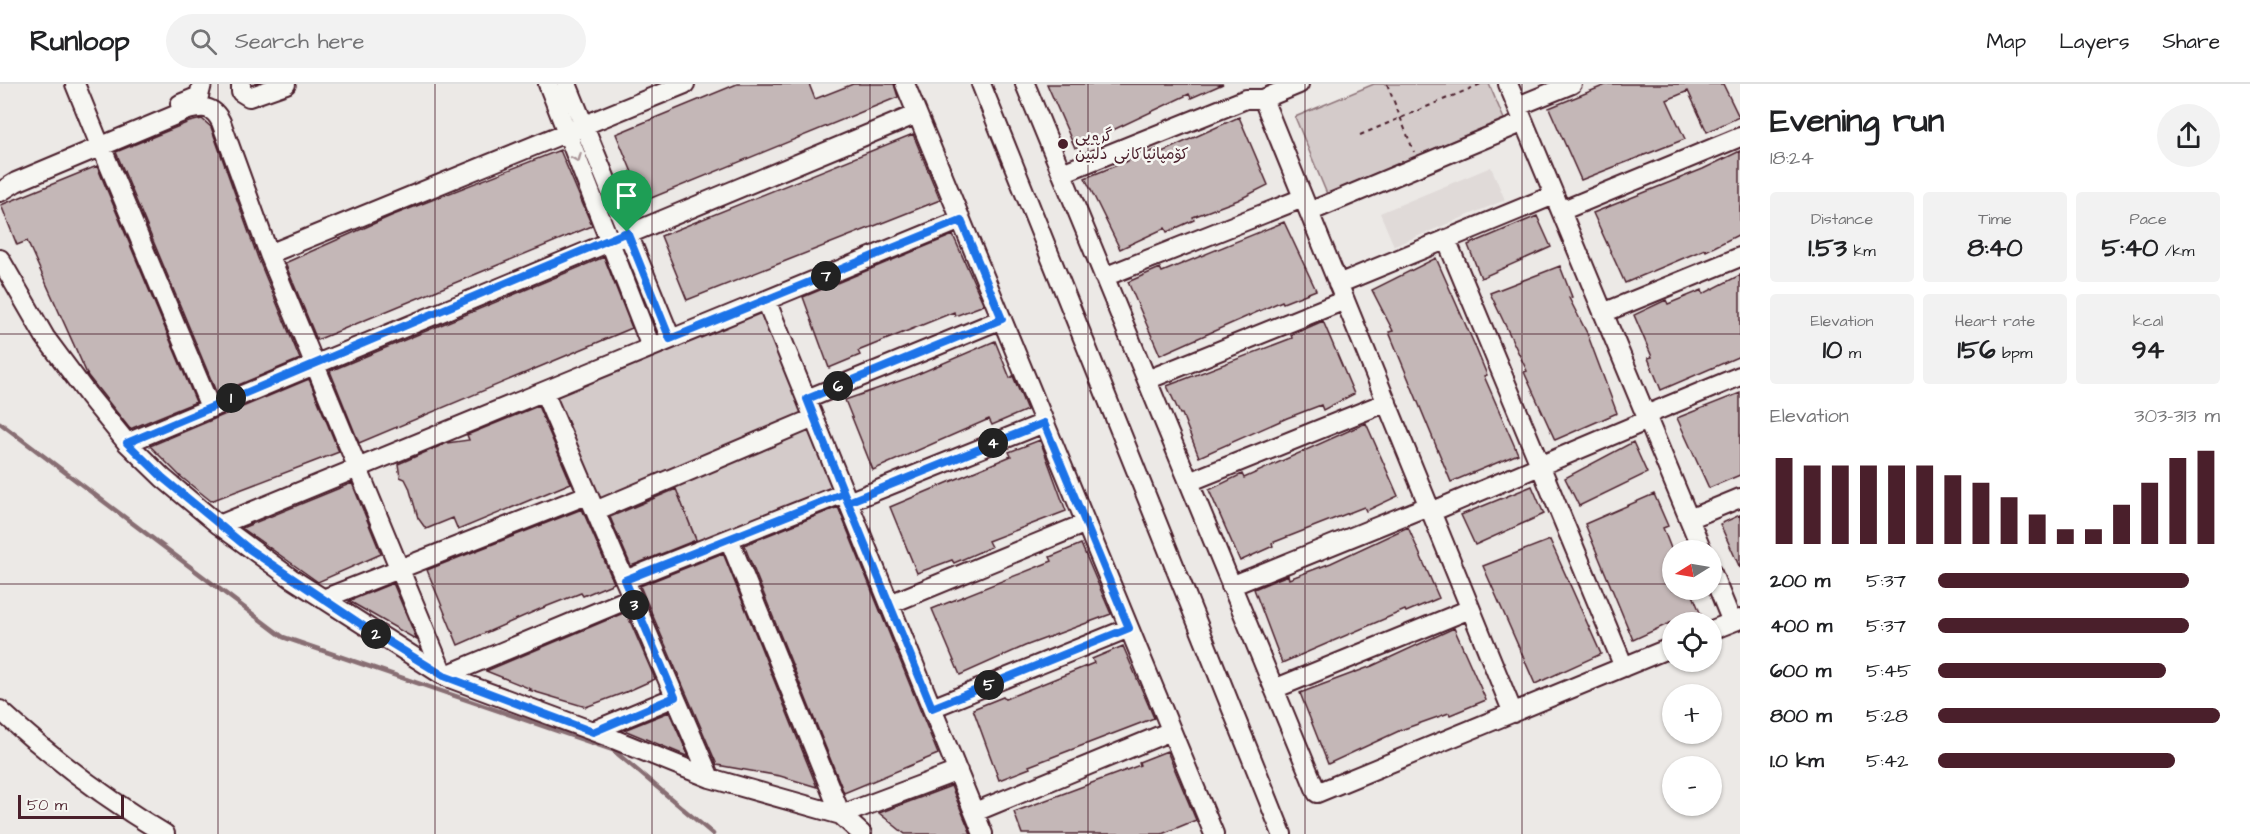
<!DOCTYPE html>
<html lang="en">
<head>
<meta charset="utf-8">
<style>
	body { margin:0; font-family:"Architects Daughter","Playpen Sans Arabic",sans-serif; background:#f2f2f2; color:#202124; height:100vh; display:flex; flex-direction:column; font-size:22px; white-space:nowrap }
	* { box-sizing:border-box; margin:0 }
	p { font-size:20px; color:#757577 }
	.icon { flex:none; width:33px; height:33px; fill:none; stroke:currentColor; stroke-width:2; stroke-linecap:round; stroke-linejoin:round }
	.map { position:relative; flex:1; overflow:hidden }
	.details { display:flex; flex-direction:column; background:#fff; width:510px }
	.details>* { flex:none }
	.needle { width:39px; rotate:259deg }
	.controls { position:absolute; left:1662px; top:456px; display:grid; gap:12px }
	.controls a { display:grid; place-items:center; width:60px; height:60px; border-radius:50%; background:#fff; box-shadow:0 2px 4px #0004; font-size:30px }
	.scale { position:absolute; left:18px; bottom:15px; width:106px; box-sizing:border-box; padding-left:6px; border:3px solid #4a1f2b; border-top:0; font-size:16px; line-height:21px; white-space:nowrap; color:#4a1f2b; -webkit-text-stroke:4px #f6f6f2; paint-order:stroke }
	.pin { position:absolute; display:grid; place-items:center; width:51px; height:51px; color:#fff; margin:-62px -26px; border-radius:50% 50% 50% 0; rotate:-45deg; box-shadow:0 0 6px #0007 }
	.pin .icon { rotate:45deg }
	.km { position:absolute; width:30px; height:30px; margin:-15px; border-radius:50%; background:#222; color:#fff; font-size:16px; line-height:30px; text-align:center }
	.round { display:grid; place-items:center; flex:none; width:63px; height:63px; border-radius:32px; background:#f2f2f2 }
	.summary { display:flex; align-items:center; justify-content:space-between; height:102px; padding:0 30px }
	h1 { font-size:33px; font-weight:800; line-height:45px }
	.stats { display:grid; grid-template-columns:repeat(3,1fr); gap:9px; height:102px; padding:6px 30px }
	.stats div { display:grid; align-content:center; border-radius:6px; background:#f2f2f2; text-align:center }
	.stats b { font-size:26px; font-weight:800 }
	.stats small { font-size:16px; font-weight:400 }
	.stats p { font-size:16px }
	.chart { height:168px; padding:12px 30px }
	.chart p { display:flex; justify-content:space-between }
	.chart svg { width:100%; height:108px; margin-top:6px; stroke:#4a1f2b; stroke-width:6 }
	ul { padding:0 30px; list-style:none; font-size:20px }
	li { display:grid; grid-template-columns:96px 72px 1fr; align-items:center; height:45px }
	li i { height:15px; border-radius:8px; background:#4a1f2b }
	header { display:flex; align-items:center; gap:36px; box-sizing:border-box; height:84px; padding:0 30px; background:#fff; border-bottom:2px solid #e0e0e0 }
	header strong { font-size:28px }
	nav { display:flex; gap:33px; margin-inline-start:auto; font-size:21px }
	.search { width:420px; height:54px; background:#f2f2f2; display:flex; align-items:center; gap:15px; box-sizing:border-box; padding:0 21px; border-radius:33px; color:#757577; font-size:22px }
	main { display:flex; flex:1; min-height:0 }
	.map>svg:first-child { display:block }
	.built { fill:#e0dad8 }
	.green { fill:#d4cbca; stroke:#8f757a; stroke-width:1.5 }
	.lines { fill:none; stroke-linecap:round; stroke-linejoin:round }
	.stream { stroke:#886e73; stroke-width:4.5 }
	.building { fill:#c4b7b7; stroke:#4a1f2b; stroke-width:1.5 }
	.minor-casing { stroke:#4a1f2b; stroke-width:22 }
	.path { stroke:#4a1f2b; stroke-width:2; stroke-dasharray:4.5 4.5; stroke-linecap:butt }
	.minor { stroke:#f6f6f2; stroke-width:18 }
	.oneway { stroke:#a99598 }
	.route-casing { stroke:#fff; stroke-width:12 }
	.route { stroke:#1a73e8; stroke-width:8 }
	.grid { fill:none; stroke:#4a1f2b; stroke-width:1.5; stroke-opacity:0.55 }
	.poi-dot { fill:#4a1f2b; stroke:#f6f6f2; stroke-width:2 }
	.labels { text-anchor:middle; stroke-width:5; stroke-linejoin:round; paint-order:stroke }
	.poi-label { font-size:16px; fill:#4a1f2b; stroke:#f6f6f2; text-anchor:start }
</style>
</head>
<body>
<header>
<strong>Runloop</strong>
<div class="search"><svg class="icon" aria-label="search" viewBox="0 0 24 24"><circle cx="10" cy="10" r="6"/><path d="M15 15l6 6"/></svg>Search here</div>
<nav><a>Map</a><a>Layers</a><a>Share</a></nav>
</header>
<main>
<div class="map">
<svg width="1740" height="750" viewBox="0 0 1740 750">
	<rect width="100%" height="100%" fill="#ece9e6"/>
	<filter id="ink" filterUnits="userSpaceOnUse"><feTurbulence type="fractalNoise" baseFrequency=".0167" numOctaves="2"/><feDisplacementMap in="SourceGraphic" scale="12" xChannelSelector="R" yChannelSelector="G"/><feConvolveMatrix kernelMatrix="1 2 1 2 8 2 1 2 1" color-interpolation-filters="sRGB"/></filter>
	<g filter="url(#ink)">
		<!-- built -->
		<path class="built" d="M1491,83L1505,116L1394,162L1380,129Z"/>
		<!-- green -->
		<path class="green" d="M1374,0H1489L1504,35L1327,110L1295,33Z
			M762,225L806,331L597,418L553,312Z
			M811,344L836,405L698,460L674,401Z"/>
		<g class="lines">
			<!-- stream -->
			<path class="stream" d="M0,339L283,553L613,666L713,750"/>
		</g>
		<!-- building -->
		<path class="building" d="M737,0H809L815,15L853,0H894L898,13L644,117L616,50Z
			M1047,0H1223L1191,14L1189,10L1075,64Z
			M1608,0H1723L1739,33L1707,48L1688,7L1667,16L1685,55L1581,96L1549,24Z
			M1239,33L1268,101L1238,116L1193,133L1194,136L1167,148L1165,144L1120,165L1085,94L1160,64L1162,68Z
			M202,35L211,43L258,174L300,275L217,310L116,68L189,38Z
			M913,50L940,116L687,216L661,152Z
			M560,66L592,142L317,256L285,179L391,132Z
			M1740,67V150L1706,167L1705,165L1625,199L1593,129L1703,85Z
			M97,82L196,318L130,345L88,292L27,157L17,161L1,121Z
			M1537,132L1551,163L1481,194L1468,161Z
			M1284,138L1316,206L1283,219L1282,217L1160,271L1128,198L1160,184L1162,188Z
			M953,151L984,221L955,232L954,228L895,252L858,267L860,271L829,284L803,213Z
			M604,173L632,244L359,359L330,287Z
			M1436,174L1475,262L1487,291L1484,292L1518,370L1451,398L1389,248L1393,247L1372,206Z
			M1560,182L1572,213L1569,214L1587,249L1617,329L1555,356L1524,288L1527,287L1490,209Z
			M1740,191V272L1661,306L1648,274L1652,273L1634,231L1666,216L1668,220L1702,206L1703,210Z
			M1323,237L1354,310L1323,326L1321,321L1287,334L1199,373L1182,330H1180L1167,302L1292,254L1291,251Z
			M995,257L1010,294L1013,292L1027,326L992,341L989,335L873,386L845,316L911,293Z
			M309,295L339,368L313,378L211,417L180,392L150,362Z
			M1740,309V391L1709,404L1677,334Z
			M538,322L571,399L458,446L453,434L426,445L418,434L409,403L405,395L400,393L398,380L447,359L469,356L467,351Z
			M1366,339L1398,412L1366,427L1364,423L1272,459L1273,462L1240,477L1209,406L1242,390L1244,394Z
			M1040,356L1066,427L988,457L991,463L954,479L952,476L917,489L890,423L1011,372L1009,368Z
			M1633,358L1647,389L1579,422L1565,394Z
			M352,399L381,470L318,498L242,444Z
			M1532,402L1544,430L1475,461L1461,431Z
			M676,405L696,456L631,482L610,433Z
			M1654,410L1668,442L1663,444L1672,467V506H1691L1701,531L1683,538H1672L1633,556L1585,440Z
			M838,423L938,670L844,709L744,461Z
			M582,425L614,499L583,512L581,509L540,525L458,561L427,486Z
			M1740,431V484L1720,440Z
			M1408,443L1439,514L1406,528L1405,526L1282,579L1254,505L1288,491L1289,495L1331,479Z
			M1550,456L1601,570L1535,600L1483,482Z
			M1081,460L1111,530L1025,562L960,591L932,525L1052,477L1050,473Z
			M723,469L817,703L780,692L717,681L640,502Z
			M393,499L417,556L349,517Z
			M626,528L655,595L626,608L586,623L529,606L531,605L486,587Z
			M1454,544L1486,616L1450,631L1449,629L1401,646L1328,680L1300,609L1372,582Z
			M1123,562L1154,634L1029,682L1030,684L999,696L973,625L1003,613L1005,615L1094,579L1092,575Z
			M669,628L689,673L624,646Z
			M1167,667L1196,736L1162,750H1022L1014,728L1140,681L1139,678Z
			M951,702L971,750H905L879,729Z"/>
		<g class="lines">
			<defs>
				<path id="minor" d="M75,0L97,54
					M241,0V8L249,13L286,0
					M548,0L651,263
					M567,0L671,255
					M905,0L1214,750
					M981,0L1282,750
					M1025,0L1317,709L1672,563
					M1508,0L1702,466
					M1263,15L1513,629
					M180,20L199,12L202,0
					M1518,22L1572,0
					M101,62L210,323
					M1062,89L1246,15H1263L1299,0
					M0,108L16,98L185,27C202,22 213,21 221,38L269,170L444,592L631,514
					M1561,127L1740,53
					M1309,128L1524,38
					M1446,155L1624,583
					M269,170L685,0
					M0,175L45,253L88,311L127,359L163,394L219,441L291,494L444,592L606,652L710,694L841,731L862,750
					M1104,193L1303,114
					M1338,200L1554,111
					M766,216L983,750
					M1603,229L1740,173
					M1147,296L1345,216
					M544,308L710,694
					M807,315L1002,235
					M1646,331L1740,292
					M127,359L917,30
					M1189,398L1387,318
					M848,418L1044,339
					M595,427L814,334
					M1431,428L1648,336
					M1689,435L1740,414
					M219,441L961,136
					M729,455L841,731L958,687
					M1712,489L1732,538
					M625,496L844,409
					M1231,502L1428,422
					M323,515L587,411
					M890,520L1086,439
					M1712,546L1740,535
					M1274,605L1470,525
					M932,624L1129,544
					M0,626C50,672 106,715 165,750
					M593,647L675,613
					M975,728L1171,647"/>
			</defs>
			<!-- minor casing -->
			<use href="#minor" class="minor-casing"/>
			<!-- path -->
			<path class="path" d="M1387,0L1414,68
				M1360,51L1481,0"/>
			<!-- minor -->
			<use href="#minor" class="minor"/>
		</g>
		<!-- one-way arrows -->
		<defs><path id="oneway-chevron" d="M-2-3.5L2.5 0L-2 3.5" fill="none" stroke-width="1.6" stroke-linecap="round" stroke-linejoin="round" transform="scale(1.5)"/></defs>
		<use class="oneway" href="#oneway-chevron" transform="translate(577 74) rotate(68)"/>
	</g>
	<g class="lines" filter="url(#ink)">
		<defs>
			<path id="route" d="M627,148L127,359L163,394L249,465L368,545L444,592L593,648L675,613L625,496L844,409L848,418L1044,339L1129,544L932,624C903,552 873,481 844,409L807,315L1002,235L961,136L670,255L627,148"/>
		</defs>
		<!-- route casing -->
		<use href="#route" class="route-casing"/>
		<!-- route -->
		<use href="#route" class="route"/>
	</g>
	<!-- grid -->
	<path class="grid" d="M218,0V750M435,0V750M652,0V750M870,0V750M1088,0V750M1305,0V750M1522,0V750M0,250H1740M0,500H1672M1712,500H1740"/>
	<!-- markers -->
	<circle class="poi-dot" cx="1063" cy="60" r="6"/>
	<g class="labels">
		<!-- poi labels -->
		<g class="poi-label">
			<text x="1075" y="57">گروپی<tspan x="1075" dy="18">کۆمپانیاکانی دڵبین</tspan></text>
		</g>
	</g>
</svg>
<div class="controls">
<a><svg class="needle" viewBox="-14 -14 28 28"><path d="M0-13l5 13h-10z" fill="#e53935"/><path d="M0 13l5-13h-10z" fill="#757577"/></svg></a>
<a><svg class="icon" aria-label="locate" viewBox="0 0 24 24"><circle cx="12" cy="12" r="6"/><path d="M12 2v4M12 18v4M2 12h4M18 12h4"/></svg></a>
<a>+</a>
<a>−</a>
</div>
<div class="scale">50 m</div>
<div class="pin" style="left:627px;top:148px;background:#1e9e55"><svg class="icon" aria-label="arrive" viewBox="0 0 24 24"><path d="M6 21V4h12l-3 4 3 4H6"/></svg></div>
<b class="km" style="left:231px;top:314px">1</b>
<b class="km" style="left:376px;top:550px">2</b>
<b class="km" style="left:634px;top:521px">3</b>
<b class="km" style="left:993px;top:359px">4</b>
<b class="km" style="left:989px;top:601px">5</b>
<b class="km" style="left:838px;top:302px">6</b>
<b class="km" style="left:826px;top:192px">7</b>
</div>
<section class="details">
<div class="summary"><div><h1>Evening run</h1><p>18:24</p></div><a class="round"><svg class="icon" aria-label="share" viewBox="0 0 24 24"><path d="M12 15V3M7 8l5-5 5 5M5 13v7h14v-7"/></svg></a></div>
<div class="stats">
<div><p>Distance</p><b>1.53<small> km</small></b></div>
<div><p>Time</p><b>8:40</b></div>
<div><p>Pace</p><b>5:40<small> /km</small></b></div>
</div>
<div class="stats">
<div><p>Elevation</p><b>10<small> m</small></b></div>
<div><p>Heart rate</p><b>156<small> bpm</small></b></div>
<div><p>kcal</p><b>94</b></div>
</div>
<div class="chart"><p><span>Elevation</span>303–313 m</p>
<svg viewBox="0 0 160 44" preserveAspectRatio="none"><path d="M5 44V9M15 44V12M25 44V12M35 44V12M45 44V12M55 44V12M65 44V16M75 44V19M85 44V25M95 44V32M105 44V38M115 44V38M125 44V28M135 44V19M145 44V9M155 44V6"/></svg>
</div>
<ul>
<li><b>200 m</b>5:37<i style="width:89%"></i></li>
<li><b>400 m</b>5:37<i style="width:89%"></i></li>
<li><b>600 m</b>5:45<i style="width:81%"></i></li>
<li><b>800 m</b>5:28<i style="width:100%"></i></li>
<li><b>1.0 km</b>5:42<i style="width:84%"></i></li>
</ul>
</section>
</main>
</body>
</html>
